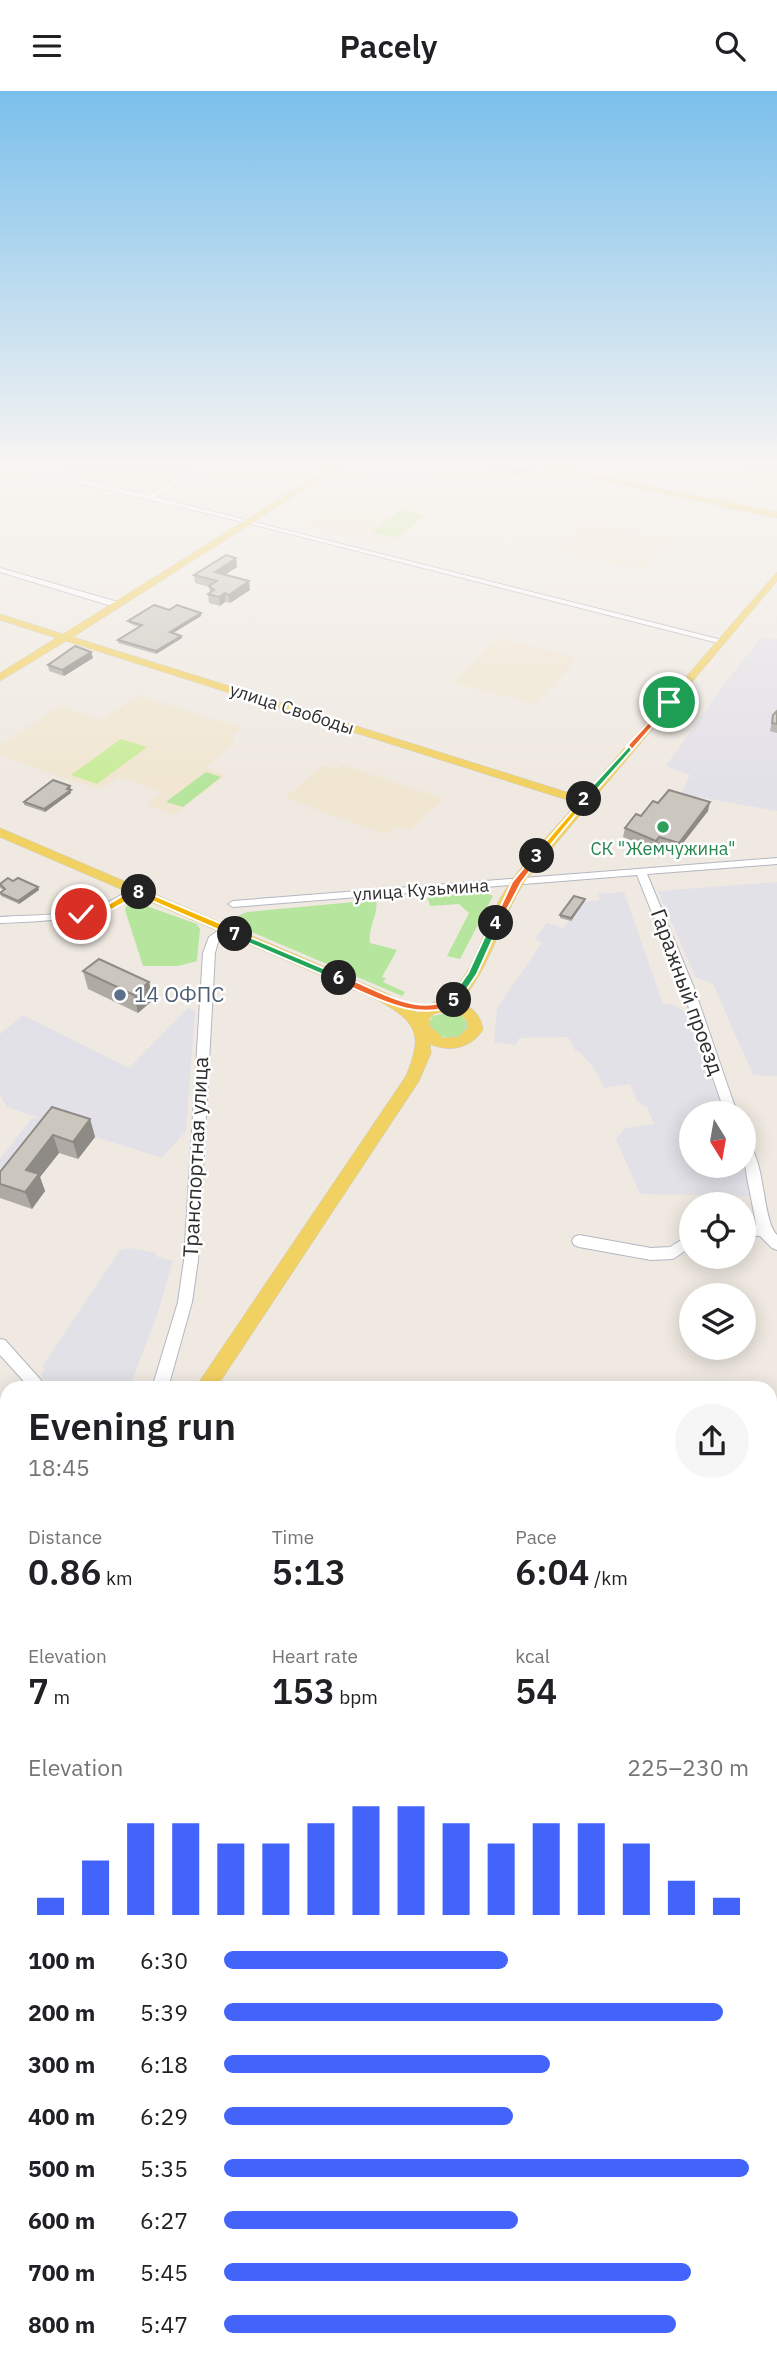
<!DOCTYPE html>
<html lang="en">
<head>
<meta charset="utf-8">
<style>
	body { margin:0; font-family:"IBM Plex Sans",sans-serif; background:#f6f6f6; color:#202124; height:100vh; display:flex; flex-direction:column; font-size:26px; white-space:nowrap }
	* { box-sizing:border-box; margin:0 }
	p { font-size:23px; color:#757577 }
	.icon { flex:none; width:38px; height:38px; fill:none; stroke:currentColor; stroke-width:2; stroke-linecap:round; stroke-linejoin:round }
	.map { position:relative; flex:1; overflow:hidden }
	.panel { position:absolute; left:0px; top:1290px; width:777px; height:989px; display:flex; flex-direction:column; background:#fff; border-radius:21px 21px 0 0; box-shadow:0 4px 18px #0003 }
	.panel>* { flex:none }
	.needle { width:46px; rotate:169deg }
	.buttons { position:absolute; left:679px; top:1010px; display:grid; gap:14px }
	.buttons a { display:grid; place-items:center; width:77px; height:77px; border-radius:50%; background:#fff; box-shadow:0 4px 18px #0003; font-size:35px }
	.pin { position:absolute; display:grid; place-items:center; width:60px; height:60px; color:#fff; margin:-30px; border:4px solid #fff; border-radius:50%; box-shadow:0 2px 7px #0007 }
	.km { position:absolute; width:35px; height:35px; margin:-18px; border-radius:50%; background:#222; color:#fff; font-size:19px; line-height:35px; text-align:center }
	.round { display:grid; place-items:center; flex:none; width:74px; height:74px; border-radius:37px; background:#f6f6f6 }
	.head { display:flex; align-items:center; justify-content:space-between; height:119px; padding:0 28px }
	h1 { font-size:38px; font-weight:600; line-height:52px }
	.metrics { display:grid; grid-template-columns:repeat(3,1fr); gap:10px; height:119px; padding:7px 28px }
	.metrics div { display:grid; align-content:center }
	.metrics b { font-size:35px; font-weight:600 }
	.metrics small { font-size:19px; font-weight:400 }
	.metrics p { font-size:19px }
	.chart { height:196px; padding:14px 28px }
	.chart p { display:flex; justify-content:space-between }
	.chart svg { width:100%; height:126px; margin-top:7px; stroke:#4264fb; stroke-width:6 }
	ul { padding:0 28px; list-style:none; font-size:23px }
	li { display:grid; grid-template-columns:112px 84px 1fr; align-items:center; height:52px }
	li i { height:18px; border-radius:9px; background:#4264fb }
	header { display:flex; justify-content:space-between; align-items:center; height:91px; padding:0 28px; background:#fff; font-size:32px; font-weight:600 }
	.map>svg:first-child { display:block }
	.industrial { fill:#e3e1e8 }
	.education { fill:#f0e6d1 }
	.green { fill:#b6e59e }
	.pitch { fill:#c9ec9a }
	.plaza { fill:#dfdcd8 }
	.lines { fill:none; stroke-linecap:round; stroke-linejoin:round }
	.minor-casing { stroke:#b4b7c1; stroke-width:2 }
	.major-casing { stroke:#c9c9c9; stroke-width:1 }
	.minor { fill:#fff; fill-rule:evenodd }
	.major { fill:#f2d163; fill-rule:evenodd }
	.wall { fill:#afaba4 }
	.shaded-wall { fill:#8e8b86 }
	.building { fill:#cbc7bf; stroke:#8e8b86; stroke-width:2 }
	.split-1 { fill:#f0652b; stroke:#fff; stroke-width:2 }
	.split-2 { fill:#22a559; stroke:#fff; stroke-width:2 }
	.split-3 { fill:#f5b400; stroke:#fff; stroke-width:2 }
	.split-4 { fill:#f0652b; stroke:#fff; stroke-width:2 }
	.split-5 { fill:#22a559; stroke:#fff; stroke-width:2 }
	.split-6 { fill:#f0652b; stroke:#fff; stroke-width:2 }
	.split-7 { fill:#22a559; stroke:#fff; stroke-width:2 }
	.split-8 { fill:#f5b400; stroke:#fff; stroke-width:2 }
	.split-9 { fill:#f5b400; stroke:#fff; stroke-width:2 }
	.leisure-dot { fill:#2e9e5b; stroke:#fff; stroke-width:2.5 }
	.service-dot { fill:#5c6f8a; stroke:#fff; stroke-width:2.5 }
	.labels { text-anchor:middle; stroke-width:5; stroke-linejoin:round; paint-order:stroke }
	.far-street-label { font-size:18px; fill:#2e2e2e; stroke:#fff }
	.far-leisure-label { font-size:18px; fill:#27864d; stroke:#fff }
	.street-label { font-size:21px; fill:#2e2e2e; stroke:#fff }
	.service-label { font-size:21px; fill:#4e5e75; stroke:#fff; text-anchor:start }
</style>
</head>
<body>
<header><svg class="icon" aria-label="menu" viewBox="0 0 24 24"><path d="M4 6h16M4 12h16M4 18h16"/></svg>Pacely<svg class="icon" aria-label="search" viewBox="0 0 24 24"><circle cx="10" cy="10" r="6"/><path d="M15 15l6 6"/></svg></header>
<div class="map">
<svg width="777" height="2278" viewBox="0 0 777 2278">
	<rect width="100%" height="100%" fill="#efe9e1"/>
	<!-- industrial -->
	<path class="industrial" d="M761,547L777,548V720L681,703L690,684L666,675L725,592Z
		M777,791V985L753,984L713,893L695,886L658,800Z
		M624,801L663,913H671L688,922L724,1022H691V1074L743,1075L754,1105L640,1103L616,1048L625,1037L654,1033L647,1016L637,1010L630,993L604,997L595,979L581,962L575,959L568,946L519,947L516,954L494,951L497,917L542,852L535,848L547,832L563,837L585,811L600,809L598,803Z
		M188,917L195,920L186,1040L162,1067L58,1034L0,1106V1068L32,1027L42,1028L7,1016L0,1005V943L23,924L129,977Z
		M130,1157L156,1162L155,1165L173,1170L156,1227L129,1297H53L41,1285L45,1277L42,1276L120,1159Z
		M7,1364V1469L0,1470V1365Z
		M777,2135V2278H671L669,2272H770V2139Z"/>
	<!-- education -->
	<path class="education" d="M41,374H198L149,401Z
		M751,374H777V394L741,387L740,385Z
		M356,398L439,416L389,455L301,434Z
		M588,430L671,449L640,479L557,459Z
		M499,547L570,565L575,567L568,579L534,613L452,591Z
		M138,604L241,637L233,644L234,652L206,676L226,684L175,724L146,713L161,701L132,690L118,686L102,698L59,686L0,664V655L60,615L103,629Z
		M323,674L338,678L343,674L444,708L410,739L398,735L384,743L285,707Z"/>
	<!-- green -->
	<path class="green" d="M206,681L221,686L183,716L166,711Z
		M481,800L493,805L460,868L447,865L469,822L459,813L430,815L427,804Z
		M376,809C379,823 368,834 370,852L397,859L382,886L386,887L383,891L405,901L402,905L242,837L236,832L238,825L247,821Z
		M138,812L197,833L200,838L197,870L178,875H143L125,819L127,814Z
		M451,921L460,924L467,931C467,951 443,949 431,940L429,931L433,925Z"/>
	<!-- pitch -->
	<path class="pitch" d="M401,419L426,424L396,447L371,441Z
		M121,648L147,656L97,693L71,684Z"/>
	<!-- plaza -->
	<path class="plaza" d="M368,374H449L442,382L408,388L382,385Z"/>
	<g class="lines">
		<defs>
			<path id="minor" d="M18,374L147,404L201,374H208L155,406L726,550L722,553L239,430L15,377L0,379V375Z
				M0,477L121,512L122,514L115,516L0,481Z
				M777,767V773L647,783L694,897L737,1022H725L682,897L637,784L233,816L228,813L233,810Z
				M136,797L141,800L140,802C97,829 49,830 0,832V826C33,824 69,825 101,814C113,810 124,801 136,797Z
				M226,834L232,838L218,851L215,862L198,1169L192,1211L168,1297H152L178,1211L184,1169L203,862L209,846Z
				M744,1051C766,1060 761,1128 777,1144V1159L772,1157L760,1145L744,1144V1134H756C752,1106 743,1078 744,1051Z
				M691,1143V1156L673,1168L651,1169L579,1156L574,1154L572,1150L574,1146L579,1144L651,1157L670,1156Z
				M0,1248L5,1249L48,1297H30L0,1264Z"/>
			<path id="major" d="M334,374H343L73,546L582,706L777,481V490L527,787C500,827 492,876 459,912C473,915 481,925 483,939C470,957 451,962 430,953L431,962L419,990L216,1297H195L406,985C424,942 416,931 378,909L0,746V737L388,903L418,922C430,910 446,909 457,895C478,870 484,836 500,808C520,773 550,743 577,712L66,550L0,590V582L56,547L0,529V523L63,543ZM446,920L457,921L467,930V938L458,946L443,947L430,935L429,928L434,923Z
				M530,374H544L777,421V427Z
				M7,1546V1572L0,1575V1549Z"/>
		</defs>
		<!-- minor casing -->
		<use href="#minor" class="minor-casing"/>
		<!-- major casing -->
		<use href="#major" class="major-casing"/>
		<!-- minor -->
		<use href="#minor" class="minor"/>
		<!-- major -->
		<use href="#major" class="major"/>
	</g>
	<!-- wall -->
	<path class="wall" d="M493,376L531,377L521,385L493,382Z
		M236,467L237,476L225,484L250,499L230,512L225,511L220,515L209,512L208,503L210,502L209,496L195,492L194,484Z
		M169,519L201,525L173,542L181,545L182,547L156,563L118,552V549L139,536L129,532L128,530Z
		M91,561L93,567L64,585L49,580L48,574Z
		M777,620V642L770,640L773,624Z
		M70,695L71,702L45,721L24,714V711Z
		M658,712L708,720L676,761L657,755L654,759L623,746L625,737Z
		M13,790L38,796L39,799L19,813L1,805L0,802L4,799L0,797V793Z
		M585,808L584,811L571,830L560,827V824Z
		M83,880L149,891L153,909L138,922L88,898Z
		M52,1016L90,1028L95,1046L78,1068L59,1062L40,1086L45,1100L32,1118L0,1107V1081Z"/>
	<!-- shaded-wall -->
	<path class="shaded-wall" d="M527,374H531V377L521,385V378Z
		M236,467L237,476L216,489L215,481Z
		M249,490L250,499L230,512L229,504Z
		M225,502V511L220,515L219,506Z
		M201,522V525L170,544V541Z
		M181,545L182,547L156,563V560Z
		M91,561L93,567L64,585L62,579Z
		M70,695L71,702L45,721L44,718Z
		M710,711L708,720L676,761L679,752Z
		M659,746L657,755L654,759L656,750Z
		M38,796L39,799L19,813L18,810Z
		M585,808L584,811L571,830V827Z
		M149,891L153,909L138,922L134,904Z
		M90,1028L95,1046L78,1068L73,1051Z
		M53,1044L59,1062L40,1086L45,1100L32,1118L25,1101L26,1079Z"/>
	<!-- building -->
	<path class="building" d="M496,374H527L521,378L493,376Z
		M226,464L236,467L215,481L249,490L229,504L225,502L219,506L208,503L214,499L209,495L217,490L194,484Z
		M154,514L169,519L177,514L201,522L170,541L181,545L156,560L118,549L142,534L128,530Z
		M75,555L91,561L62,579L48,574Z
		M777,620V633L772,632L773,624Z
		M53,689L70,695L67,698L71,699L44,718L24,711Z
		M669,699L710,711L679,752L659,746L656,750L625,737L636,723L641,725L653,710L658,712Z
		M8,787L13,790L18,787L38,796L18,810L0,802L5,798L0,793Z
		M574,805L585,808L571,827L560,824Z
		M99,868L149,891L134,904L83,880Z
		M52,1016L90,1028L73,1051L53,1044L26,1079L39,1083L25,1101L0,1093V1081Z"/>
	<!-- sky -->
	<linearGradient id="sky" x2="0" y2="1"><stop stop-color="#7abfeb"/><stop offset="0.54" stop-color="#f8f5f2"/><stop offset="1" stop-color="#f8f5f2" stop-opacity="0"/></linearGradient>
	<rect width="777" height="693" fill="url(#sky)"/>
	<!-- split-1 -->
	<path class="split-1" d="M669,609L672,613L632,659H626V656Z"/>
	<!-- split-2 -->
	<path class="split-2" d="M629,655L632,659L587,710H581V707Z"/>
	<!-- split-3 -->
	<path class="split-3" d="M584,706L587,710L540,767H534V764Z"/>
	<!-- split-4 -->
	<path class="split-4" d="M534,764L541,765L521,792L499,834H492L512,791Z"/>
	<!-- split-5 -->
	<path class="split-5" d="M496,829L500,832L477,883L458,911H451L449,909L468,882L491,832Z"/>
	<!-- split-6 -->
	<path class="split-6" d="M339,884C368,893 402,918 434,913C440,912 448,908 454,906L459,909C426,937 369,904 335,889V885Z"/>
	<!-- split-7 -->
	<path class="split-7" d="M235,840L342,885L344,887L335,889L232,845L231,843Z"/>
	<!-- split-8 -->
	<path class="split-8" d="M139,798L239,840L240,843L232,845L136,803L135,801Z"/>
	<!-- split-9 -->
	<path class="split-9" d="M133,798L144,801L113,818L81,826L77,823L107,814Z"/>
	<!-- markers -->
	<circle class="leisure-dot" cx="663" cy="736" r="7"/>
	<circle class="service-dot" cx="120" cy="904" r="7"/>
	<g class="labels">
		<!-- far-street labels -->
		<g class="far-street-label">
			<text transform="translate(292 618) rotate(18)" y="6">улица Свободы</text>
			<text transform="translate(421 799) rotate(-4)" y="6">улица Кузьмина</text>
		</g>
		<!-- far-leisure labels -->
		<g class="far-leisure-label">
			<text x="663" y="764">СК "Жемчужина"</text>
		</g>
		<!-- street labels -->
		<g class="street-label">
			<text transform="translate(687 901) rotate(70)" y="7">Гаражный проезд</text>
			<text transform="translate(196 1066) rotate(-87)" y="7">Транспортная улица</text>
		</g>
		<!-- service labels -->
		<g class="service-label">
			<text x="134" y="911">14 ОФПС</text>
		</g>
	</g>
</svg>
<div class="buttons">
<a><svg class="needle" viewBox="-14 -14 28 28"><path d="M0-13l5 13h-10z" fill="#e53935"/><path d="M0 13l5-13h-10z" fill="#757577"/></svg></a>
<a><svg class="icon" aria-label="locate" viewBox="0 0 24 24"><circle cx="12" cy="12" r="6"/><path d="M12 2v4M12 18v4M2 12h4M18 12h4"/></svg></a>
<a><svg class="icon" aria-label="layers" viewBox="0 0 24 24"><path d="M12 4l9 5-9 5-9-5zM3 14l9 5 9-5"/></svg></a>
</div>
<div class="pin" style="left:669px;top:611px;background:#1e9e55"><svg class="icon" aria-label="arrive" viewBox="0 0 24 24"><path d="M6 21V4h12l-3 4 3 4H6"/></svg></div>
<div class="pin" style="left:81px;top:823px;background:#d93025"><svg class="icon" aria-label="check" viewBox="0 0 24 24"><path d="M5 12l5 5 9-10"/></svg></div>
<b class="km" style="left:584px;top:708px">2</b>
<b class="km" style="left:537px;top:765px">3</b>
<b class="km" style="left:496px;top:832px">4</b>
<b class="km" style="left:454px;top:909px">5</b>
<b class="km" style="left:339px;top:887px">6</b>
<b class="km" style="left:235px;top:843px">7</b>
<b class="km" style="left:139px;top:801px">8</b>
<section class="panel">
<div class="head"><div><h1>Evening run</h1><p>18:45</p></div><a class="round"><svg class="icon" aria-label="share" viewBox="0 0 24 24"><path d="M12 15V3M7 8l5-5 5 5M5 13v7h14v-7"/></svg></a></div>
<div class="metrics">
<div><p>Distance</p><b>0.86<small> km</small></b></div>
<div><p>Time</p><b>5:13</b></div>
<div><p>Pace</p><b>6:04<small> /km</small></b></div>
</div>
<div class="metrics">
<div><p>Elevation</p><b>7<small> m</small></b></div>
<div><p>Heart rate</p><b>153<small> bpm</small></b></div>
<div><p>kcal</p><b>54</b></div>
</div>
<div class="chart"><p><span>Elevation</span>225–230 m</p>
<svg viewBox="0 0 160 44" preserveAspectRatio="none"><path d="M5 44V38M15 44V25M25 44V12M35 44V12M45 44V19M55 44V19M65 44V12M75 44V6M85 44V6M95 44V12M105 44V19M115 44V12M125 44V12M135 44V19M145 44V32M155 44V38"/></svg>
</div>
<ul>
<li><b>100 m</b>6:30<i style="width:54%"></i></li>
<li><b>200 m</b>5:39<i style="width:95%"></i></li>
<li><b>300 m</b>6:18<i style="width:62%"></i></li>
<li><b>400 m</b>6:29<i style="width:55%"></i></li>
<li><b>500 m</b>5:35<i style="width:100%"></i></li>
<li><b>600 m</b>6:27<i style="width:56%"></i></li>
<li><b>700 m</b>5:45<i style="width:89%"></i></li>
<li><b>800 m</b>5:47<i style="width:86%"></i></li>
</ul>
</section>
</div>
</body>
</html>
